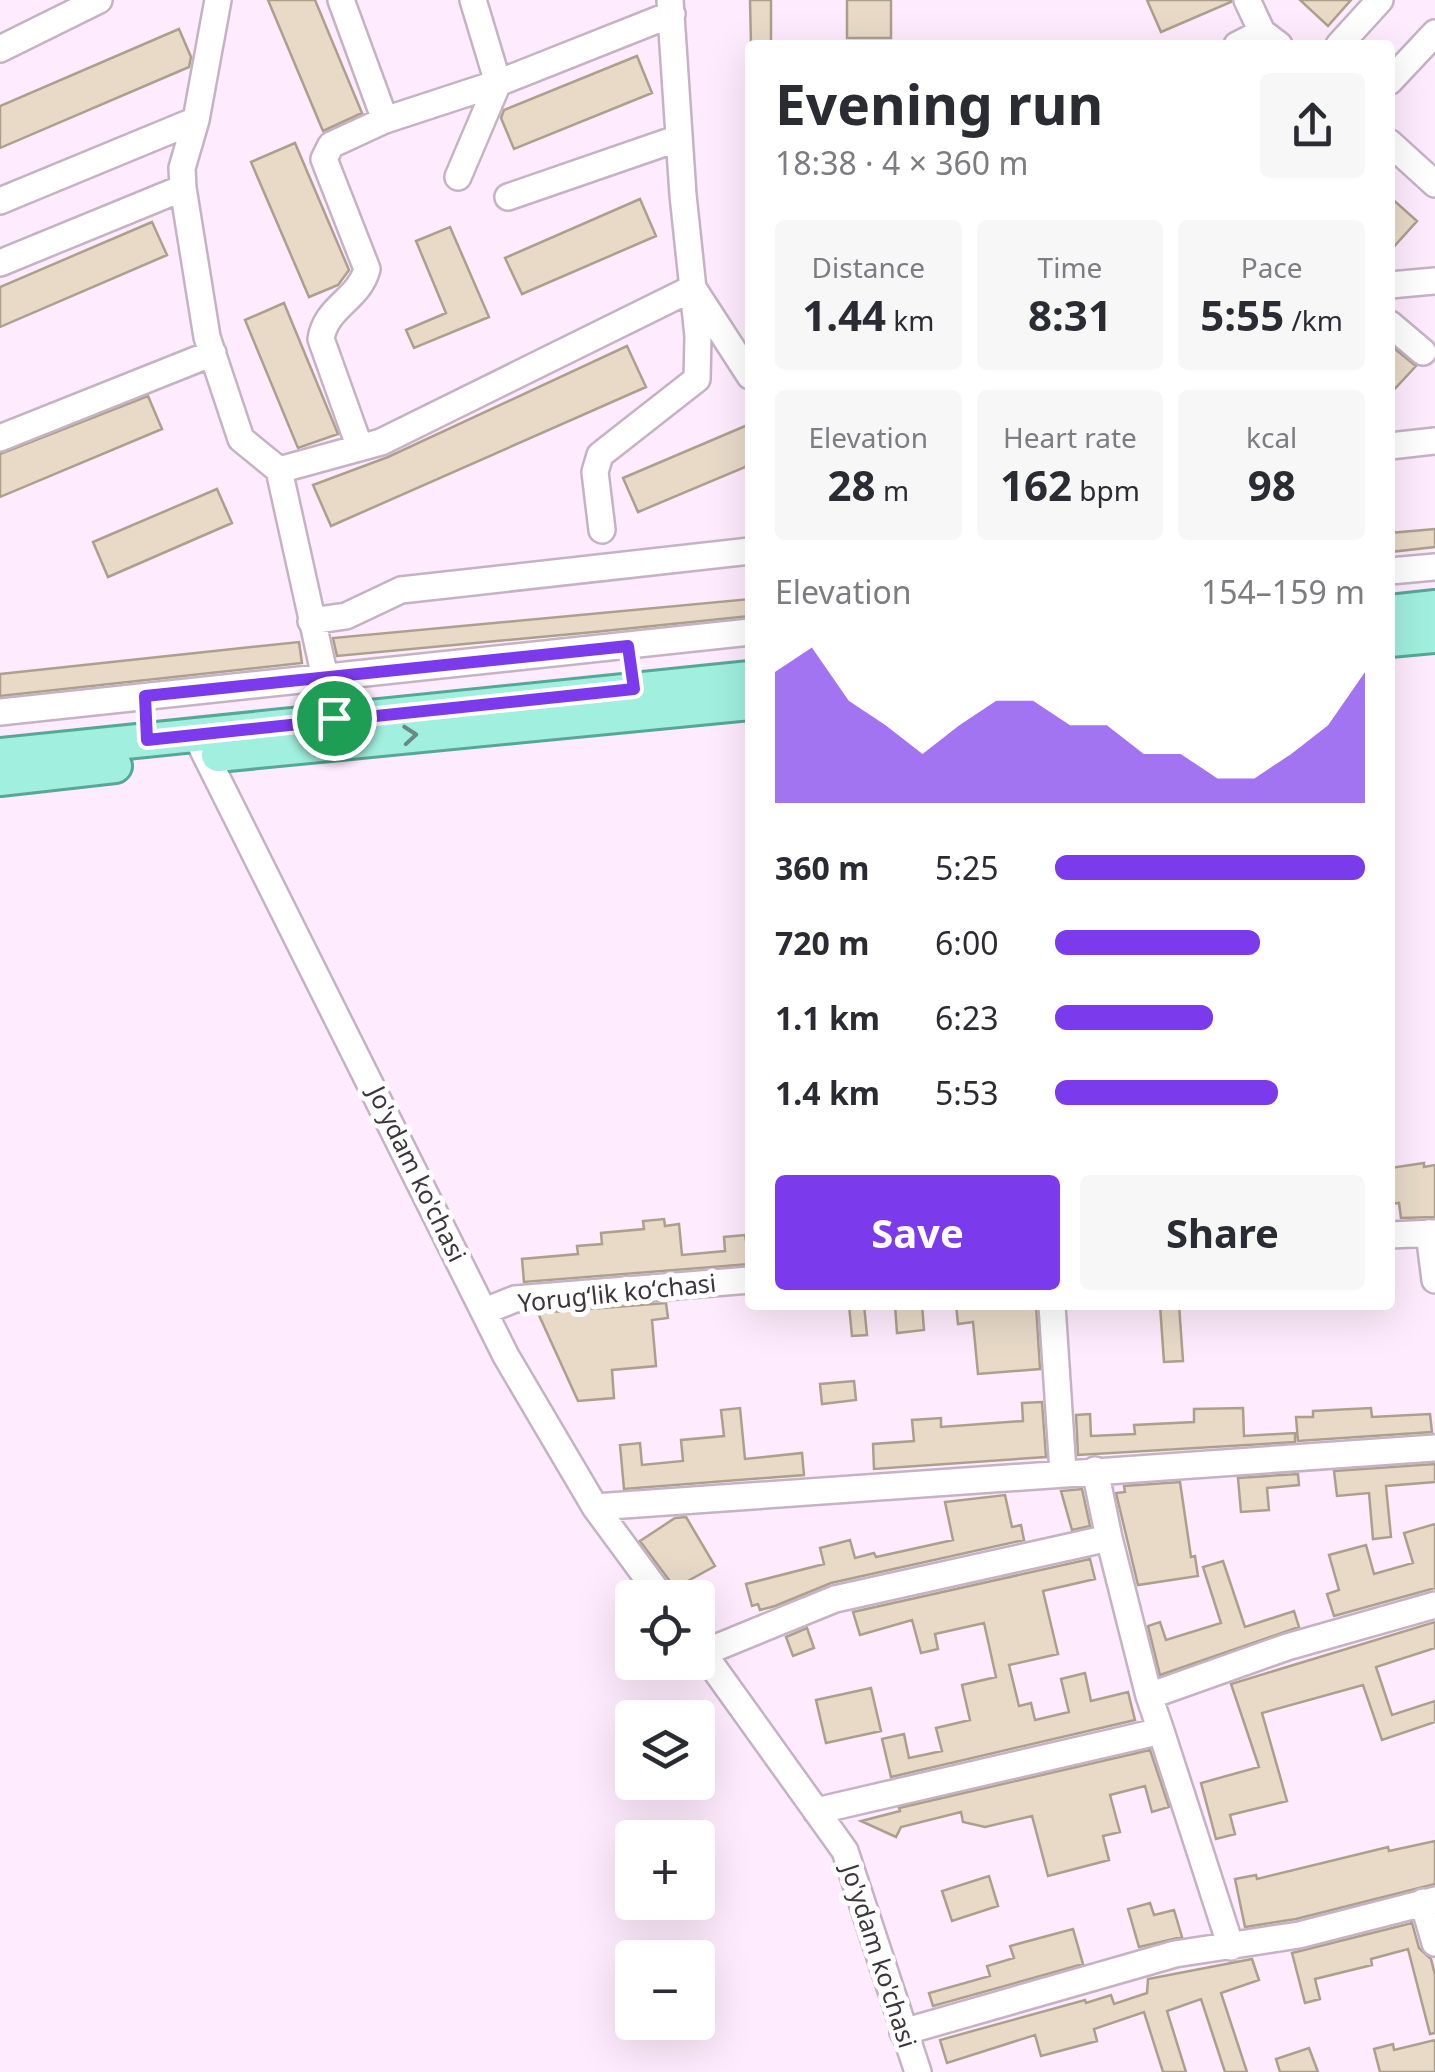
<!DOCTYPE html>
<html lang="en">
<head>
<meta charset="utf-8">
<style>
	body { margin:0; font-family:"Noto Sans",sans-serif; background:#f7f7f7; color:#2b2b33; height:100vh; display:flex; flex-direction:column; font-size:38px; white-space:nowrap }
	* { box-sizing:border-box; margin:0 }
	p { font-size:32px; color:#7c7c81 }
	.icon { flex:none; width:55px; height:55px; fill:none; stroke:currentColor; stroke-width:2; stroke-linecap:round; stroke-linejoin:round }
	.map { position:relative; flex:1; overflow:hidden }
	.details { position:absolute; left:745px; top:40px; width:650px; height:1270px; display:flex; flex-direction:column; background:#fff; border-radius:10px; box-shadow:0 10px 40px #0002 }
	.details>* { flex:none }
	.buttons { position:absolute; left:615px; top:1580px; display:grid; gap:20px }
	.buttons a { display:grid; place-items:center; width:100px; height:100px; border-radius:10px; background:#fff; box-shadow:0 10px 40px #0002; font-size:50px }
	.pin { position:absolute; display:grid; place-items:center; width:85px; height:85px; color:#fff; margin:-42px; border:5px solid #fff; border-radius:50%; box-shadow:0 2px 10px #0007 }
	.round { display:grid; place-items:center; flex:none; width:105px; height:105px; border-radius:10px; background:#f7f7f7 }
	.summary { display:flex; align-items:center; justify-content:space-between; height:170px; padding:0 30px }
	h1 { font-size:55px; font-weight:700; line-height:75px }
	.figures { display:grid; grid-template-columns:repeat(3,1fr); gap:15px; height:170px; padding:10px 30px }
	.figures div { display:grid; align-content:center; border-radius:10px; background:#f7f7f7; text-align:center }
	.figures b { font-size:42px; font-weight:700 }
	.figures small { font-size:28px; font-weight:400 }
	.figures p { font-size:28px }
	.chart { height:280px; padding:20px 30px }
	.chart p { display:flex; justify-content:space-between }
	.chart svg { width:100%; height:180px; margin-top:10px; fill:#7c3aed; opacity:.7 }
	.cta { display:flex; gap:20px; margin-top:auto; padding:20px 30px }
	.cta a { flex:1; height:115px; border-radius:10px; background:#7c3aed; color:#fff; font-size:40px; font-weight:700; line-height:115px; text-align:center }
	.cta a+a { background:#f7f7f7; color:#2b2b33 }
	ul { padding:0 30px; list-style:none; font-size:32px }
	li { display:grid; grid-template-columns:160px 120px 1fr; align-items:center; height:75px }
	li i { height:25px; border-radius:12px; background:#7c3aed }
	.map>svg:first-child { display:block }
	.building { fill:#e8dac7; stroke:#ad9f8d; stroke-width:2.5 }
	.lines { fill:none; stroke-linecap:round; stroke-linejoin:round }
	.minor-casing { stroke:#c5b3c4; stroke-width:30 }
	.major-casing { stroke:#55a797; stroke-width:38 }
	.minor { stroke:#fff; stroke-width:25 }
	.major { stroke:#a1efde; stroke-width:32 }
	.oneway { stroke:#698984 }
	.route-casing { stroke:#fff; stroke-width:20 }
	.route { stroke:#7c3aed; stroke-width:12 }
	.labels { text-anchor:middle; stroke-width:10; stroke-linejoin:round; paint-order:stroke }
	.street-label { font-size:25px; fill:#3c353b; stroke:#fff }
</style>
</head>
<body>
<div class="map">
<svg width="1435" height="2072" viewBox="0 0 1435 2072">
	<rect width="100%" height="100%" fill="#feebfd"/>
	<!-- building -->
	<path class="building" d="M268,0H315L362,113L323,131Z
		M750,0H771V45H751Z
		M847,0H891V38H847Z
		M1147,0H1231V2L1161,32Z
		M1300,0H1351L1328,26Z
		M179,29L191,57L189,67L0,148V106Z
		M637,56L652,93L514,149L501,118L504,110Z
		M295,143L349,270L338,285L309,297L251,162Z
		M1390,197L1417,221L1390,251Z
		M640,199L656,236L522,294L505,258Z
		M152,222L167,255L0,327V287Z
		M450,227L489,317L414,348L406,330L446,313L416,241Z
		M284,303L338,434L298,448L245,320Z
		M1390,345L1416,366L1390,394Z
		M627,346L646,387L331,526L313,485L388,457Z
		M148,396L162,429L0,497V454Z
		M750,424V465L638,512L623,478Z
		M217,489L232,523L108,577L93,542Z
		M1435,529V547L1390,552V533Z
		M750,599V616L594,632L337,656L333,638Z
		M299,642L302,663L0,696V674Z
		M1424,1163V1167L1435,1165V1217L1401,1218L1399,1203L1390,1204V1168Z
		M664,1219L665,1226L679,1224L682,1255L725,1251L724,1237L745,1235L750,1264L524,1282L522,1259L578,1254L577,1246L602,1244L601,1233L644,1229L643,1221Z
		M666,1303L668,1318L652,1320L656,1366L612,1370L614,1398L578,1401L538,1313Z
		M849,1305H864L867,1335L852,1336Z
		M895,1305H922L924,1330L897,1333Z
		M956,1305H1036L1040,1369L978,1374L973,1322L958,1324Z
		M1160,1305H1179L1183,1361L1164,1362Z
		M854,1381L856,1400L822,1404L820,1384Z
		M1042,1402L1046,1457L874,1469L873,1444L914,1441L912,1420L941,1418V1427L1023,1421L1022,1403Z
		M740,1408L745,1459L802,1453L804,1475L624,1489L620,1445L640,1443L642,1465L683,1461L681,1440L724,1436L721,1410Z
		M1243,1408L1244,1436L1295,1433V1442L1078,1455L1076,1415L1090,1414L1091,1436L1135,1434L1134,1425L1194,1422V1409Z
		M1371,1408L1372,1417L1430,1414L1432,1432L1298,1441L1296,1417H1313V1411Z
		M1435,1464V1482L1386,1486L1391,1537L1373,1539L1369,1493L1337,1496L1334,1471Z
		M1298,1474L1299,1485L1267,1488L1269,1510L1241,1512L1238,1478Z
		M1180,1482L1191,1557L1195,1556L1198,1576L1138,1585L1116,1493L1125,1492L1124,1486Z
		M1082,1489L1090,1526L1072,1530L1061,1491Z
		M1005,1495L1012,1527L1021,1525L1024,1540L831,1583L775,1606L760,1610L758,1604L752,1606L746,1584L824,1564L820,1548L850,1540L855,1558L874,1553L876,1557L953,1540L945,1502Z
		M686,1517L715,1566L675,1588L640,1541L675,1518Z
		M1435,1524V1588L1334,1616L1327,1594L1339,1590L1329,1555L1366,1545L1374,1574L1413,1563L1404,1533Z
		M1090,1559L1095,1579L1043,1591L1058,1654L1009,1665L1019,1706L1031,1703L1035,1720L1069,1712L1061,1679L1085,1673L1091,1701L1128,1692L1135,1720L891,1777L882,1739L904,1734L909,1758L942,1751L936,1728L970,1720L962,1685L996,1677L984,1623L935,1634L938,1649L921,1653L912,1620L860,1635L853,1612Z
		M1223,1561L1245,1627L1294,1611L1299,1627L1160,1675L1148,1626L1160,1622L1166,1640L1221,1623L1203,1567Z
		M1435,1622V1648L1376,1667L1392,1715L1435,1701V1722L1382,1740L1363,1685L1262,1713L1287,1801L1230,1815L1235,1834L1216,1839L1201,1783L1259,1767L1231,1684Z
		M807,1628L814,1648L793,1656L786,1637Z
		M871,1688L881,1731L826,1743L816,1700Z
		M1150,1750L1169,1807L1152,1812L1145,1786L1110,1795L1120,1832L1103,1836L1109,1860L1048,1876L1032,1816L985,1827L963,1822L961,1812L901,1827L896,1837L861,1821L900,1811L899,1808Z
		M1435,1841V1884L1296,1919L1245,1927L1235,1879L1256,1875L1257,1879L1388,1847L1389,1851Z
		M989,1876L998,1906L952,1921L942,1891Z
		M1150,1903L1154,1915L1174,1910L1182,1937L1139,1947L1128,1909Z
		M1412,1923L1419,1948L1431,1959L1435,1975V2033L1430,2034L1408,1949L1371,1959L1372,1965L1315,1979L1320,1999L1305,2003L1292,1953Z
		M1073,1929L1083,1964L933,2006L929,1993L990,1976L987,1966L1014,1958L1010,1946Z
		M1252,1959L1259,1980L1221,1993L1247,2072H1225L1201,1999L1167,2011L1186,2072H1163L1144,2012L1094,2029L1097,2041L1041,2056L1035,2035L947,2063L940,2040L1085,2000L1086,2003L1111,1995L1114,2004L1147,1993L1148,1979Z
		M1435,2040V2072H1380L1374,2049L1393,2044L1394,2050Z
		M1309,2048L1318,2072H1280L1276,2059Z"/>
	<g class="lines">
		<defs>
			<path id="minor" d="M218,0L196,120L182,168L183,188L207,337L241,439L279,470L381,442L693,288L750,376
				M341,0L385,120
				M1247,0L1262,32L1279,45
				M1237,45L1262,32
				M1339,45L1380,0
				M0,49L99,0
				M1390,81L1435,33
				M1390,143L1435,184
				M458,177L498,83L473,0
				M508,197L679,138
				M0,201L196,120
				M0,263L183,188
				M1390,285L1435,281
				M1390,324L1423,352
				M0,438L213,353
				M1390,446L1435,441
				M360,448L321,339C326,306 359,300 367,269L324,159L331,145L385,120L498,83L672,14
				M279,470L334,718
				M602,530L595,472L600,455L697,379L698,336L683,195L670,0
				M1390,571L1435,567
				M311,621L346,616L401,590L750,551
				M0,712L750,632
				M198,740L506,1356L595,1507L662,1598
				M1429,1233L1435,1280
				M1390,1235L1435,1233
				M1052,1305L1063,1472
				M485,1311L515,1299L750,1280
				M595,1507L1435,1448
				M1109,1538L1149,1696
				M698,1646L845,1851L918,2072
				M703,1653L835,1599L1109,1538L1095,1470
				M1161,1731L1231,1947
				M816,1811L1161,1731L1149,1696L1287,1647L1435,1605
				M1423,1902L1435,1943
				M903,2032L1175,1954L1299,1935L1435,1900"/>
			<path id="major" d="M1390,612L1435,607
				M1390,640L1435,636
				M0,755L750,678
				M218,755L750,703
				M0,779L115,766"/>
		</defs>
		<!-- minor casing -->
		<use href="#minor" class="minor-casing"/>
		<!-- major casing -->
		<use href="#major" class="major-casing"/>
		<!-- minor -->
		<use href="#minor" class="minor"/>
		<!-- major -->
		<use href="#major" class="major"/>
	</g>
	<!-- one-way arrows -->
	<defs><path id="oneway-chevron" d="M-2-3.5L2.5 0L-2 3.5" fill="none" stroke-width="1.6" stroke-linecap="round" stroke-linejoin="round" transform="scale(2.5)"/></defs>
	<use class="oneway" href="#oneway-chevron" transform="translate(410 735) rotate(-5)"/>
	<g class="lines">
		<defs>
			<path id="route" d="M628,646L634,689L147,740L145,696Z"/>
		</defs>
		<!-- route casing -->
		<use href="#route" class="route-casing"/>
		<!-- route -->
		<use href="#route" class="route"/>
	</g>
	<g class="labels">
		<!-- street labels -->
		<g class="street-label">
			<text transform="translate(417 1174) rotate(64)" y="9">Jo'ydam ko'chasi</text>
			<text transform="translate(617 1293) rotate(-6)" y="9">Yorugʻlik koʻchasi</text>
			<text transform="translate(879 1956) rotate(72)" y="9">Jo'ydam ko'chasi</text>
		</g>
	</g>
</svg>
<div class="buttons">
<a><svg class="icon" aria-label="locate" viewBox="0 0 24 24"><circle cx="12" cy="12" r="6"/><path d="M12 2v4M12 18v4M2 12h4M18 12h4"/></svg></a>
<a><svg class="icon" aria-label="layers" viewBox="0 0 24 24"><path d="M12 4l9 5-9 5-9-5zM3 14l9 5 9-5"/></svg></a>
<a>+</a>
<a>−</a>
</div>
<div class="pin" style="left:334px;top:718px;background:#1e9e55"><svg class="icon" aria-label="arrive" viewBox="0 0 24 24"><path d="M6 21V4h12l-3 4 3 4H6"/></svg></div>
<section class="details">
<div class="summary"><div><h1>Evening run</h1><p>18:38 · 4 × 360 m</p></div><a class="round"><svg class="icon" aria-label="share" viewBox="0 0 24 24"><path d="M12 15V3M7 8l5-5 5 5M5 13v7h14v-7"/></svg></a></div>
<div class="figures">
<div><p>Distance</p><b>1.44<small> km</small></b></div>
<div><p>Time</p><b>8:31</b></div>
<div><p>Pace</p><b>5:55<small> /km</small></b></div>
</div>
<div class="figures">
<div><p>Elevation</p><b>28<small> m</small></b></div>
<div><p>Heart rate</p><b>162<small> bpm</small></b></div>
<div><p>kcal</p><b>98</b></div>
</div>
<div class="chart"><p><span>Elevation</span>154–159 m</p>
<svg viewBox="0 0 160 44" preserveAspectRatio="none"><path d="M0 44V12L10 6L20 19L30 25L40 32L50 25L60 19L70 19L80 25L90 25L100 32L110 32L120 38L130 38L140 32L150 25L160 12V44z"/></svg>
</div>
<ul>
<li><b>360 m</b>5:25<i style="width:100%"></i></li>
<li><b>720 m</b>6:00<i style="width:66%"></i></li>
<li><b>1.1 km</b>6:23<i style="width:51%"></i></li>
<li><b>1.4 km</b>5:53<i style="width:72%"></i></li>
</ul>
<div class="cta"><a>Save</a><a>Share</a></div>
</section>
</div>
</body>
</html>
